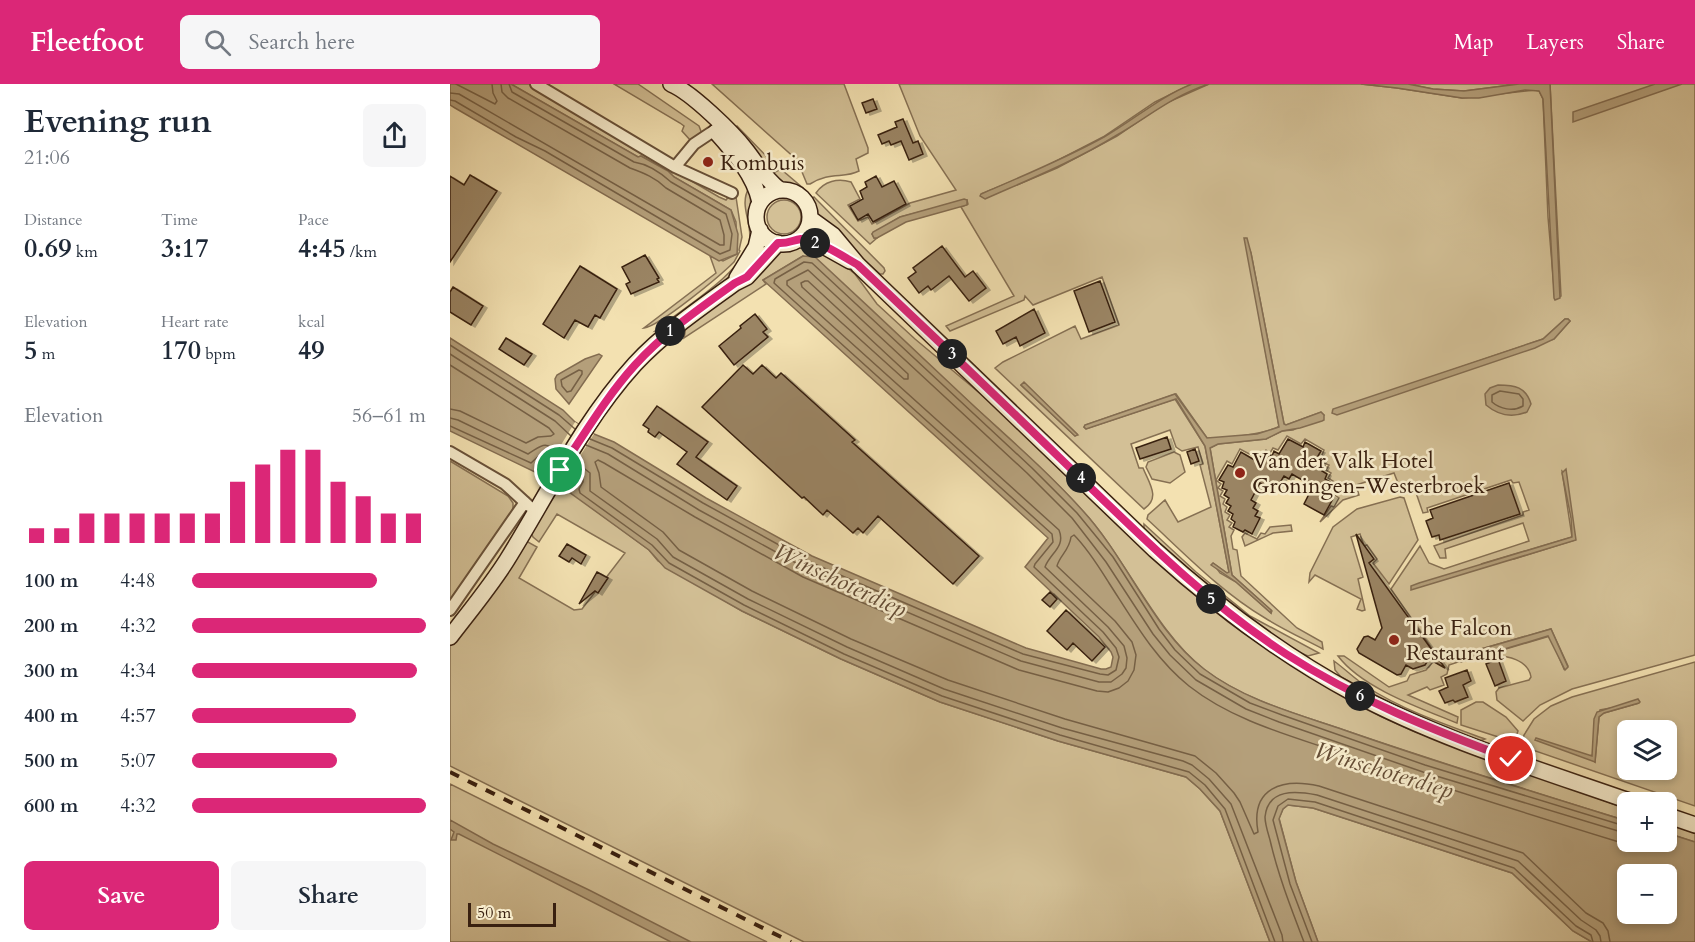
<!DOCTYPE html>
<html lang="en">
<head>
<meta charset="utf-8">
<style>
	body { margin:0; font-family:Cardo,serif; background:#f6f6f7; color:#1f2937; height:100vh; display:flex; flex-direction:column; font-size:22px; white-space:nowrap }
	* { box-sizing:border-box; margin:0 }
	p { font-size:20px; color:#747a83 }
	.icon { flex:none; width:33px; height:33px; fill:none; stroke:currentColor; stroke-width:2; stroke-linecap:round; stroke-linejoin:round }
	.map { position:relative; flex:1; overflow:hidden }
	.sheet { display:flex; flex-direction:column; background:#fff; width:450px }
	.sheet>* { flex:none }
	.controls { position:absolute; left:1167px; top:636px; display:grid; gap:12px }
	.controls a { display:grid; place-items:center; width:60px; height:60px; border-radius:9px; background:#fff; box-shadow:0 3px 9px #0003; font-size:30px }
	.scale { position:absolute; left:18px; bottom:15px; width:88px; box-sizing:border-box; padding-left:6px; border:3px solid #392010; border-top:0; font-size:16px; line-height:21px; white-space:nowrap; color:#392010; -webkit-text-stroke:4px #f7eccc; paint-order:stroke }
	.pin { position:absolute; display:grid; place-items:center; width:51px; height:51px; color:#fff; margin:-26px; border:3px solid #fff; border-radius:50%; box-shadow:0 2px 6px #0007 }
	.km { position:absolute; width:30px; height:30px; margin:-15px; border-radius:50%; background:#222; color:#fff; font-size:16px; line-height:30px; text-align:center }
	.round { display:grid; place-items:center; flex:none; width:63px; height:63px; border-radius:9px; background:#f6f6f7 }
	.head { display:flex; align-items:center; justify-content:space-between; height:102px; padding:0 24px }
	h1 { font-size:33px; font-weight:800; line-height:45px }
	.metrics { display:grid; grid-template-columns:repeat(3,1fr); gap:9px; height:102px; padding:6px 24px }
	.metrics div { display:grid; align-content:center }
	.metrics b { font-size:26px; font-weight:800 }
	.metrics small { font-size:16px; font-weight:400 }
	.metrics p { font-size:16px }
	.chart { height:168px; padding:12px 24px }
	.chart p { display:flex; justify-content:space-between }
	.chart svg { width:100%; height:108px; margin-top:6px; stroke:#db2777; stroke-width:6 }
	.cta { display:flex; gap:12px; margin-top:auto; padding:12px 24px }
	.cta a { flex:1; height:69px; border-radius:9px; background:#db2777; color:#fff; font-size:24px; font-weight:800; line-height:69px; text-align:center }
	.cta a+a { background:#f6f6f7; color:#1f2937 }
	ul { padding:0 24px; list-style:none; font-size:20px }
	li { display:grid; grid-template-columns:96px 72px 1fr; align-items:center; height:45px }
	li i { height:15px; border-radius:8px; background:#db2777 }
	header { display:flex; align-items:center; gap:36px; box-sizing:border-box; height:84px; padding:0 30px; background:#db2777; color:#fff }
	header strong { font-size:28px }
	nav { display:flex; gap:33px; margin-inline-start:auto; font-size:21px }
	.search { width:420px; height:54px; background:#f6f6f7; display:flex; align-items:center; gap:15px; box-sizing:border-box; padding:0 21px; border-radius:9px; color:#747a83; font-size:22px }
	main { display:flex; flex:1; min-height:0 }
	.map>svg:first-child { display:block }
	.green { fill:#d3c096; stroke:#867053; stroke-width:1.5; fill-rule:evenodd }
	.water { fill:#b49f7a; stroke:#836c50; stroke-width:1.5; fill-rule:evenodd }
	.pier { fill:#f3e1b1 }
	.lines { fill:none; stroke-linecap:round; stroke-linejoin:round }
	.shore { stroke:#766045; stroke-width:1.5 }
	.building { fill:#9a8464; stroke:#392010; stroke-width:1.5; filter:url(#shadow) }
	.minor-casing { stroke:#685038; stroke-width:14 }
	.secondary-casing { stroke:#392010; stroke-width:18 }
	.minor { stroke:#f7eccc; stroke-width:10 }
	.secondary { stroke:#f7eccc; stroke-width:15 }
	.rail { stroke:#392010; stroke-width:4; stroke-dasharray:10 10; stroke-linecap:butt }
	.route-casing { stroke:#fff; stroke-width:12 }
	.route { stroke:#db2777; stroke-width:8 }
	.poi-dot { fill:#8f2418; stroke:#f7eccc; stroke-width:2 }
	.labels { text-anchor:middle; stroke-width:5; stroke-linejoin:round; paint-order:stroke }
	.poi-label { font-size:22px; fill:#392010; stroke:#f7eccc; text-anchor:start }
	.water-label { font-size:24px; font-style:italic; fill:#644c35; stroke:#f7eccc }
</style>
</head>
<body>
<header>
<strong>Fleetfoot</strong>
<div class="search"><svg class="icon" aria-label="search" viewBox="0 0 24 24"><circle cx="10" cy="10" r="6"/><path d="M15 15l6 6"/></svg>Search here</div>
<nav><a>Map</a><a>Layers</a><a>Share</a></nav>
</header>
<main>
<section class="sheet">
<div class="head"><div><h1>Evening run</h1><p>21:06</p></div><a class="round"><svg class="icon" aria-label="share" viewBox="0 0 24 24"><path d="M12 15V3M7 8l5-5 5 5M5 13v7h14v-7"/></svg></a></div>
<div class="metrics">
<div><p>Distance</p><b>0.69<small> km</small></b></div>
<div><p>Time</p><b>3:17</b></div>
<div><p>Pace</p><b>4:45<small> /km</small></b></div>
</div>
<div class="metrics">
<div><p>Elevation</p><b>5<small> m</small></b></div>
<div><p>Heart rate</p><b>170<small> bpm</small></b></div>
<div><p>kcal</p><b>49</b></div>
</div>
<div class="chart"><p><span>Elevation</span>56–61 m</p>
<svg viewBox="0 0 160 44" preserveAspectRatio="none"><path d="M5 44V38M15 44V38M25 44V32M35 44V32M45 44V32M55 44V32M65 44V32M75 44V32M85 44V19M95 44V12M105 44V6M115 44V6M125 44V19M135 44V25M145 44V32M155 44V32"/></svg>
</div>
<ul>
<li><b>100 m</b>4:48<i style="width:79%"></i></li>
<li><b>200 m</b>4:32<i style="width:100%"></i></li>
<li><b>300 m</b>4:34<i style="width:96%"></i></li>
<li><b>400 m</b>4:57<i style="width:70%"></i></li>
<li><b>500 m</b>5:07<i style="width:62%"></i></li>
<li><b>600 m</b>4:32<i style="width:100%"></i></li>
</ul>
<div class="cta"><a>Save</a><a>Share</a></div>
</section>
<div class="map">
<svg width="1245" height="858" viewBox="0 0 1245 858">
	<defs>
		<filter id="shadow"><feDropShadow dx="4" dy="2" stdDeviation="0" flood-color="#0004"/></filter>
	</defs>
	<rect width="100%" height="100%" fill="#f3e1b1"/>
	<filter id="stains"><feTurbulence type="fractalNoise" baseFrequency=".00333" numOctaves="4"/><feColorMatrix values="0 0 0 0 .2 0 0 0 0 .09 0 0 0 0 .02 0 0 0 .5 -.17"/></filter>
	<radialGradient id="worn" r=".72"><stop offset=".6" stop-color="#630" stop-opacity="0"/><stop offset="1" stop-color="#630" stop-opacity=".3"/></radialGradient>
	<!-- green -->
	<path class="green" d="M61,0H80L160,47L178,60L269,113L276,116L280,111L286,113L292,153L289,166L290,167L284,178C271,191 210,242 194,244L266,189L260,172L273,177L287,170L286,138L281,126L224,93L218,87L191,72L188,73Z
		M164,0H188L249,42L252,50L241,57L232,47L234,42L230,39Z
		M262,0H394L418,64V69L406,75L409,87C394,95 380,87 360,100H357L347,76Z
		M449,0H742L705,18L653,53L589,86L531,110L567,101L607,84L667,52L714,20L759,0H911L947,4L1012,14L1085,6L1089,7L1093,15L1098,133L1105,215L1111,212L1100,0H1245V571L1122,605L1090,621L1073,637L1047,616L1046,608L1049,604L1079,596L1081,593C1078,574 1054,572 1039,570L1100,552L1114,585L1118,582L1101,545L1010,571L1011,577L999,581L997,590L991,593L994,601L980,606L977,603L958,611L1008,633L1007,639C970,624 912,604 888,572H894L939,603L957,597L960,591L976,586L982,579L989,575L941,505L970,462L979,479L994,485L1079,457L1073,439L995,465L996,474H990L984,462L1073,431V428L1079,426L1069,398L1063,399L1061,396L977,424L978,428L973,429L964,403L948,399L944,389L906,401L909,411L893,416L870,438L881,422L884,423L889,414L883,410L885,405L881,402L883,397L878,394L881,389L876,386L879,381L874,379L876,374L872,371L874,366L855,355L851,360L837,352L828,366L823,364L820,369L816,366L813,371L808,368L805,373L790,365L782,380L777,377L766,396L771,400L768,404L773,407L770,412L775,415L773,420L777,423L775,428L780,431L777,436L782,439L779,443L784,446L781,452L783,465L787,466L791,492L847,544L872,558L873,565C854,555 834,546 815,534C771,508 734,469 697,435L698,431L715,416L728,438L761,423L750,381L753,380L748,363L732,367L726,363L720,346L681,360L689,384H693C699,399 711,414 694,425L545,284L553,278L625,242L631,255L669,241L652,193L583,221L575,212L574,216L500,247L496,242L564,212L511,123L518,120L517,116L450,133L422,150L424,154H427L420,160L366,109C374,97 388,94 401,98L410,115L398,121L408,137L418,133L422,140L460,119L506,106L470,52ZM795,154L801,169L834,340L836,341L871,328L874,331L843,346L832,347L816,355L768,360L760,364L782,491L822,527L821,529L786,498L770,489L763,479L777,489L779,488L755,362L725,315L636,345L634,343L635,341L726,310L757,354C768,356 821,349 829,342ZM1115,235H1118L1120,237L1104,255L882,327L1093,255ZM574,299L627,350L625,352L571,301ZM1112,387L1116,390L1125,456L1064,475L1031,480L1122,453Z
		M958,0H1069L1014,7L983,5Z
		M287,42L321,77V82L316,87L286,43Z
		M329,86L333,87L353,104L352,105L333,99L319,91Z
		M299,104C302,117 300,120 300,132C299,139 304,147 302,155C294,192 241,223 211,246L205,247C231,225 290,191 299,159C304,141 288,122 299,104Z
		M364,113L434,184L435,187L433,190H430L369,135L361,115Z
		M317 133a17 17 0 1 1 34 0a17 17 0 1 1-34 0Z
		M354,161L390,178L405,190L427,220L465,255L557,332L735,502L778,538L810,560L930,632L963,647L1177,725V737C1084,708 990,679 897,647C848,630 796,617 755,586C705,548 676,473 632,426C608,399 581,375 554,350C489,289 421,231 353,172L313,196L316,200L234,254L236,243L328,169Z
		M724,368L730,371L735,388L720,399L702,395L696,383L698,378Z
		M0,377L58,412L63,419V426L12,501L0,515Z
		M111,401L199,466L208,477L292,527L391,575L490,618L608,657L736,693L750,705L770,727L820,858H354L0,682V562L33,521L74,459L78,458L87,463L69,494L124,526L132,525L175,469L107,430L89,458L83,453L81,448Z
		M950,413L954,414L968,456L939,500L923,479L927,475L917,461L914,462L910,450L901,453L913,493L908,495L915,526L912,527L907,525L911,515L865,491L859,498L860,489L883,443L907,425Z
		M694,440L746,488L800,532L869,569L858,572L844,566L783,525L694,446Z
		M841,441L842,447L823,449L795,462L792,453L795,449L807,455L811,449L815,450L820,443Z
		M884,577C895,585 905,595 917,603C953,626 994,640 1035,655L1030,657L953,627L891,593L885,586Z
		M1245,578V722L1071,662L1074,651L1084,635L1101,622L1122,613ZM1189,619L1154,629L1149,633L1145,678L1139,672L1143,671L1150,626ZM1178,646H1216V686H1178Z
		M1026,618H1033L1056,633L1068,647L1064,658L1011,641V626Z
		M0,700L317,858H0Z
		M838,721L863,724L1062,789L1123,847L1142,858H868L846,798L829,734L833,725Z
		M1216,739L1245,749V758L1217,749Z"/>
	<!-- water -->
	<path class="water" d="M0,0H61L188,73L191,72L218,87L224,93L281,126L288,150L287,170L269,177L5,24L0,21Z
		M742,0H759C724,11 698,33 667,51C625,77 580,95 535,115L530,112L531,110C573,92 614,75 654,53C684,36 709,13 742,0Z
		M911,0H958L983,5L1014,7L1069,0H1100L1110,214L1105,216L1104,214L1093,15L1089,7L1075,6L1029,14H1012L947,4Z
		M1205,0H1232L1123,38V28Z
		M514,115L517,116V121L456,138L427,154H424L422,150L423,148L450,133Z
		M794,154H797L801,169L834,340L836,341L871,328L874,331V336L872,337L850,344L832,347L816,355L768,360L760,364L782,491L821,526V529L786,498L761,481L763,479L777,489L779,488L755,362L726,315L636,345L634,343L635,341L725,310L757,354L807,350L829,343Z
		M353,172L365,173C419,223 472,273 526,324C562,357 600,390 633,427C677,475 703,546 754,585C794,616 847,630 894,646C988,679 1083,708 1177,737L1178,758H1216L1217,749L1245,758V858H1142L1123,847L1062,789L863,724L838,721L833,725L829,735L846,798L868,858H820L770,727L750,705L736,693L608,657L490,618L391,575L292,527L215,484L199,466L119,408L128,395L94,374L87,389L0,347V254L113,326L125,338L144,350L164,358L256,414L362,472L576,564L651,585H656L661,583L663,573L661,568L649,553L575,483L598,454L313,196ZM1178,790H1216V830H1178Z
		M1115,235H1118L1120,237L1104,255L1085,264L887,331L882,329L883,325L1093,255Z
		M149,270L152,272L119,320L106,305L105,295L107,291L135,275Z
		M574,298L627,350L628,351L625,352L571,301Z
		M1048,301C1065,301 1076,303 1081,320L1077,328C1062,334 1049,332 1036,321L1035,310L1040,304Z
		M1116,385L1126,456L961,506V502L969,499L1122,453L1121,434L1112,389Z
		M1101,545L1118,583L1115,586L1098,552L1011,578L1010,571Z
		M1188,615L1190,618L1189,619L1154,629L1149,633L1145,678L1085,656L1086,654L1142,672L1144,635L1147,628Z
		M0,736L43,760L139,806L241,858H221L9,750H7L6,756H1L4,748L0,745Z"/>
	<!-- pier -->
	<path class="pier" d="M125,338L144,350L118,391L100,379Z"/>
	<g class="lines">
		<!-- shore -->
		<path class="shore" d="M6,0L45,20L47,17L43,9L42,0
			M0,9L9,10L270,161H274V151L270,136L216,104C206,94 194,89 180,84L58,14L52,8L51,0
			M0,16L5,17L66,53L95,67L270,170L280,166L282,150L276,130L221,98C211,89 197,80 184,78L62,8L59,0
			M355,197H358L458,290V295H454L352,203L351,199Z
			M0,261L109,331L125,345
			M0,270L105,337L121,352
			M0,281L99,344L104,350L101,352L88,353L76,359L10,327L0,325
			M129,286L132,287V290L121,307L117,308L112,302L111,296Z
			M1050,307L1069,310L1073,315V322C1063,328 1050,325 1042,318V311Z
			M0,334L8,336L78,370C93,361 93,357 110,368
			M0,342L81,379L93,368L107,374
			M140,355L162,364L253,419L360,478L573,570L650,590L658,591L666,586L669,573L666,564L653,548L584,483L585,480L603,458L602,450L324,199L325,195L354,178L362,179L582,384L627,429L663,473L709,545L725,566L750,590L800,619L832,631L975,681L1178,743
			M136,361L158,370L249,426L357,485L571,577L649,598H661L672,590L676,584L677,574L674,562L658,543L595,483C600,469 616,463 609,446L337,201V197L358,186L577,389L622,434L656,478L703,550L720,571L746,596L796,625L829,638L973,688L1178,750
			M126,378L140,389V407L207,455L223,473L298,515L397,563L494,605L612,644L733,677L742,681L759,695L781,720L832,851L833,858
			M122,384L133,393V398L129,405L130,409L202,461L219,479L294,521L394,570L492,612L610,651L739,688L755,701L775,725L825,858
			M854,858C841,824 828,791 820,756C818,749 815,740 815,733C818,704 846,707 867,711L1068,777L1131,836L1146,846L1150,852L1151,858
			M862,858L840,800L823,736L828,722L838,715L865,718L1064,784L1126,842L1141,851L1143,858
			M1160,858L1158,847L1153,839L1136,829L1073,769L869,702C833,694 800,703 808,748L804,750L790,718L784,709L766,689L745,672L615,635L498,596L401,555L302,507L229,466L213,448L151,403L149,389L145,378L148,376L154,379L245,433L353,493L569,586L647,607L658,608L669,604L678,597L684,586L686,571L682,558L665,537L607,482C610,471 619,467 621,453L624,451C638,465 649,483 659,499C683,536 705,575 739,602C782,636 838,651 888,668C981,700 1075,729 1169,758H1185"/>
	</g>
	<!-- building -->
	<path class="building" d="M423,15L427,25L416,29L412,19Z
		M453,35L463,59L468,57L473,70L459,76L451,57L441,61L439,57L432,60L428,51L447,43L445,38Z
		M20,91L47,107L0,178V92L14,101Z
		M426,92L432,103L444,97L456,120L423,138L418,130L408,136L400,122L413,115L410,107L417,103L415,98Z
		M492,162L515,193L523,187L536,204L519,217L499,192L481,206L478,202L469,209L458,194L466,188L463,184Z
		M195,171L209,194L207,195L209,198L181,210L176,200L180,198L172,183Z
		M130,182L167,205L150,234L145,231L138,243L125,236L114,254L93,240Z
		M650,197L665,238L639,248L624,207Z
		M3,203L33,222L21,241L0,228V208Z
		M584,225L595,249L570,262L566,253L553,260L546,247Z
		M305,230L317,245L313,248L318,253L284,281L269,262L291,244L290,242Z
		M56,254L82,270L74,281L49,265Z
		M293,281L303,290L312,281L326,294L331,289L405,356L402,358L529,472L503,500L428,432L413,449L408,444L403,449L377,426L373,431L354,413L352,414L252,323Z
		M207,322L258,358L246,373L287,402L277,416L227,380L237,368L209,348L205,353L198,348L199,345L193,341Z
		M717,353L721,365L690,375L686,364Z
		M838,355L853,363L855,358L871,367L868,372L873,375L870,380L875,382L872,387L877,390L875,395L880,398L877,403L882,406L879,411L884,413L874,431L854,420L859,410L854,407L859,400L842,390L839,395L834,392L828,402L818,397L815,402L810,399L801,416L806,419L803,424L808,427L805,432L810,434L802,450L795,446L793,448L783,443L785,438L781,435L783,430L778,427L781,422L776,419L779,414L774,411L777,406L772,404L774,398L769,396L778,381L783,383L791,368L806,377L809,372L814,374L817,369L822,372L824,367L829,370Z
		M745,365L749,377L741,380L737,368Z
		M1059,399L1070,430L990,456L989,451L982,453L976,437L983,434L980,426Z
		M906,450L924,475L919,479L995,584L979,575L975,581L963,585L956,581L951,590L947,591L909,569L907,565L914,553L918,552L925,556L932,544Z
		M117,460L136,471L131,480L122,474L119,478L109,472Z
		M147,488L158,494L148,509L145,507L129,520Z
		M600,508L607,515L600,523L592,516Z
		M616,526L655,563L642,577L623,559L617,566L597,547Z
		M1048,575L1056,597L1045,602L1036,580Z
		M1017,586L1021,597L1013,601L1018,613L1005,618L1003,616L995,619L989,607L998,603L995,594Z"/>
	<g class="lines">
		<defs>
			<path id="minor" d="M86,0L225,83L282,109
				M225,83L244,60L265,46
				M0,368L55,400L79,422
				M0,526L75,418"/>
			<path id="secondary" d="M221,0C241,8 283,49 296,66C307,80 315,95 330,106
				M266,48C284,68 304,91 310,118
				M306 133a27 27 0 1 1 54 0a27 27 0 1 1-54 0Z
				M361,135L383,151L408,181L705,466C766,521 830,570 903,609C991,656 1088,685 1182,718
				M349,155L375,163L400,177
				M287,194L306,163L310,146
				M0,553C19,528 40,503 57,476C98,410 133,337 185,280C214,249 250,224 285,199L297,193L328,159
				M1216,731L1245,741"/>
		</defs>
		<!-- minor casing -->
		<use href="#minor" class="minor-casing"/>
		<!-- secondary casing -->
		<use href="#secondary" class="secondary-casing"/>
		<!-- minor -->
		<use href="#minor" class="minor"/>
		<!-- secondary -->
		<use href="#secondary" class="secondary"/>
		<!-- rail -->
		<path class="rail" d="M0,688L341,858"/>
	</g>
	<g class="lines">
		<defs>
			<path id="route" d="M110,386C134,351 156,313 185,281C214,249 250,224 285,199L297,193L328,159C337,160 343,156 351,155C367,155 394,173 408,181C477,246 546,312 614,378C685,446 753,516 836,570C906,615 983,646 1061,675"/>
		</defs>
		<!-- route casing -->
		<use href="#route" class="route-casing"/>
		<!-- route -->
		<use href="#route" class="route"/>
	</g>
	<!-- markers -->
	<g class="poi-dot">
		<circle cx="258" cy="78" r="6"/>
		<circle cx="790" cy="389" r="6"/>
		<circle cx="944" cy="556" r="6"/>
	</g>
	<g class="labels">
		<!-- poi labels -->
		<g class="poi-label">
			<text x="270" y="86">Kombuis</text>
			<text x="802" y="384">Van der Valk Hotel<tspan x="802" dy="25">Groningen-Westerbroek</tspan></text>
			<text x="956" y="551">The Falcon<tspan x="956" dy="25">Restaurant</tspan></text>
		</g>
		<!-- water labels -->
		<g class="water-label">
			<text transform="translate(390 496) rotate(25)" y="8">Winschoterdiep</text>
			<text transform="translate(934 686) rotate(17)" y="8">Winschoterdiep</text>
		</g>
	</g>
	<rect width="100%" height="100%" filter="url(#stains)"/>
	<rect width="100%" height="100%" fill="url(#worn)"/>
</svg>
<div class="controls">
<a><svg class="icon" aria-label="layers" viewBox="0 0 24 24"><path d="M12 4l9 5-9 5-9-5zM3 14l9 5 9-5"/></svg></a>
<a>+</a>
<a>−</a>
</div>
<div class="scale">50 m</div>
<div class="pin" style="left:110px;top:386px;background:#1e9e55"><svg class="icon" aria-label="arrive" viewBox="0 0 24 24"><path d="M6 21V4h12l-3 4 3 4H6"/></svg></div>
<div class="pin" style="left:1061px;top:675px;background:#d93025"><svg class="icon" aria-label="check" viewBox="0 0 24 24"><path d="M5 12l5 5 9-10"/></svg></div>
<b class="km" style="left:220px;top:247px">1</b>
<b class="km" style="left:365px;top:159px">2</b>
<b class="km" style="left:502px;top:270px">3</b>
<b class="km" style="left:631px;top:394px">4</b>
<b class="km" style="left:761px;top:515px">5</b>
<b class="km" style="left:910px;top:612px">6</b>
</div>
</main>
</body>
</html>
